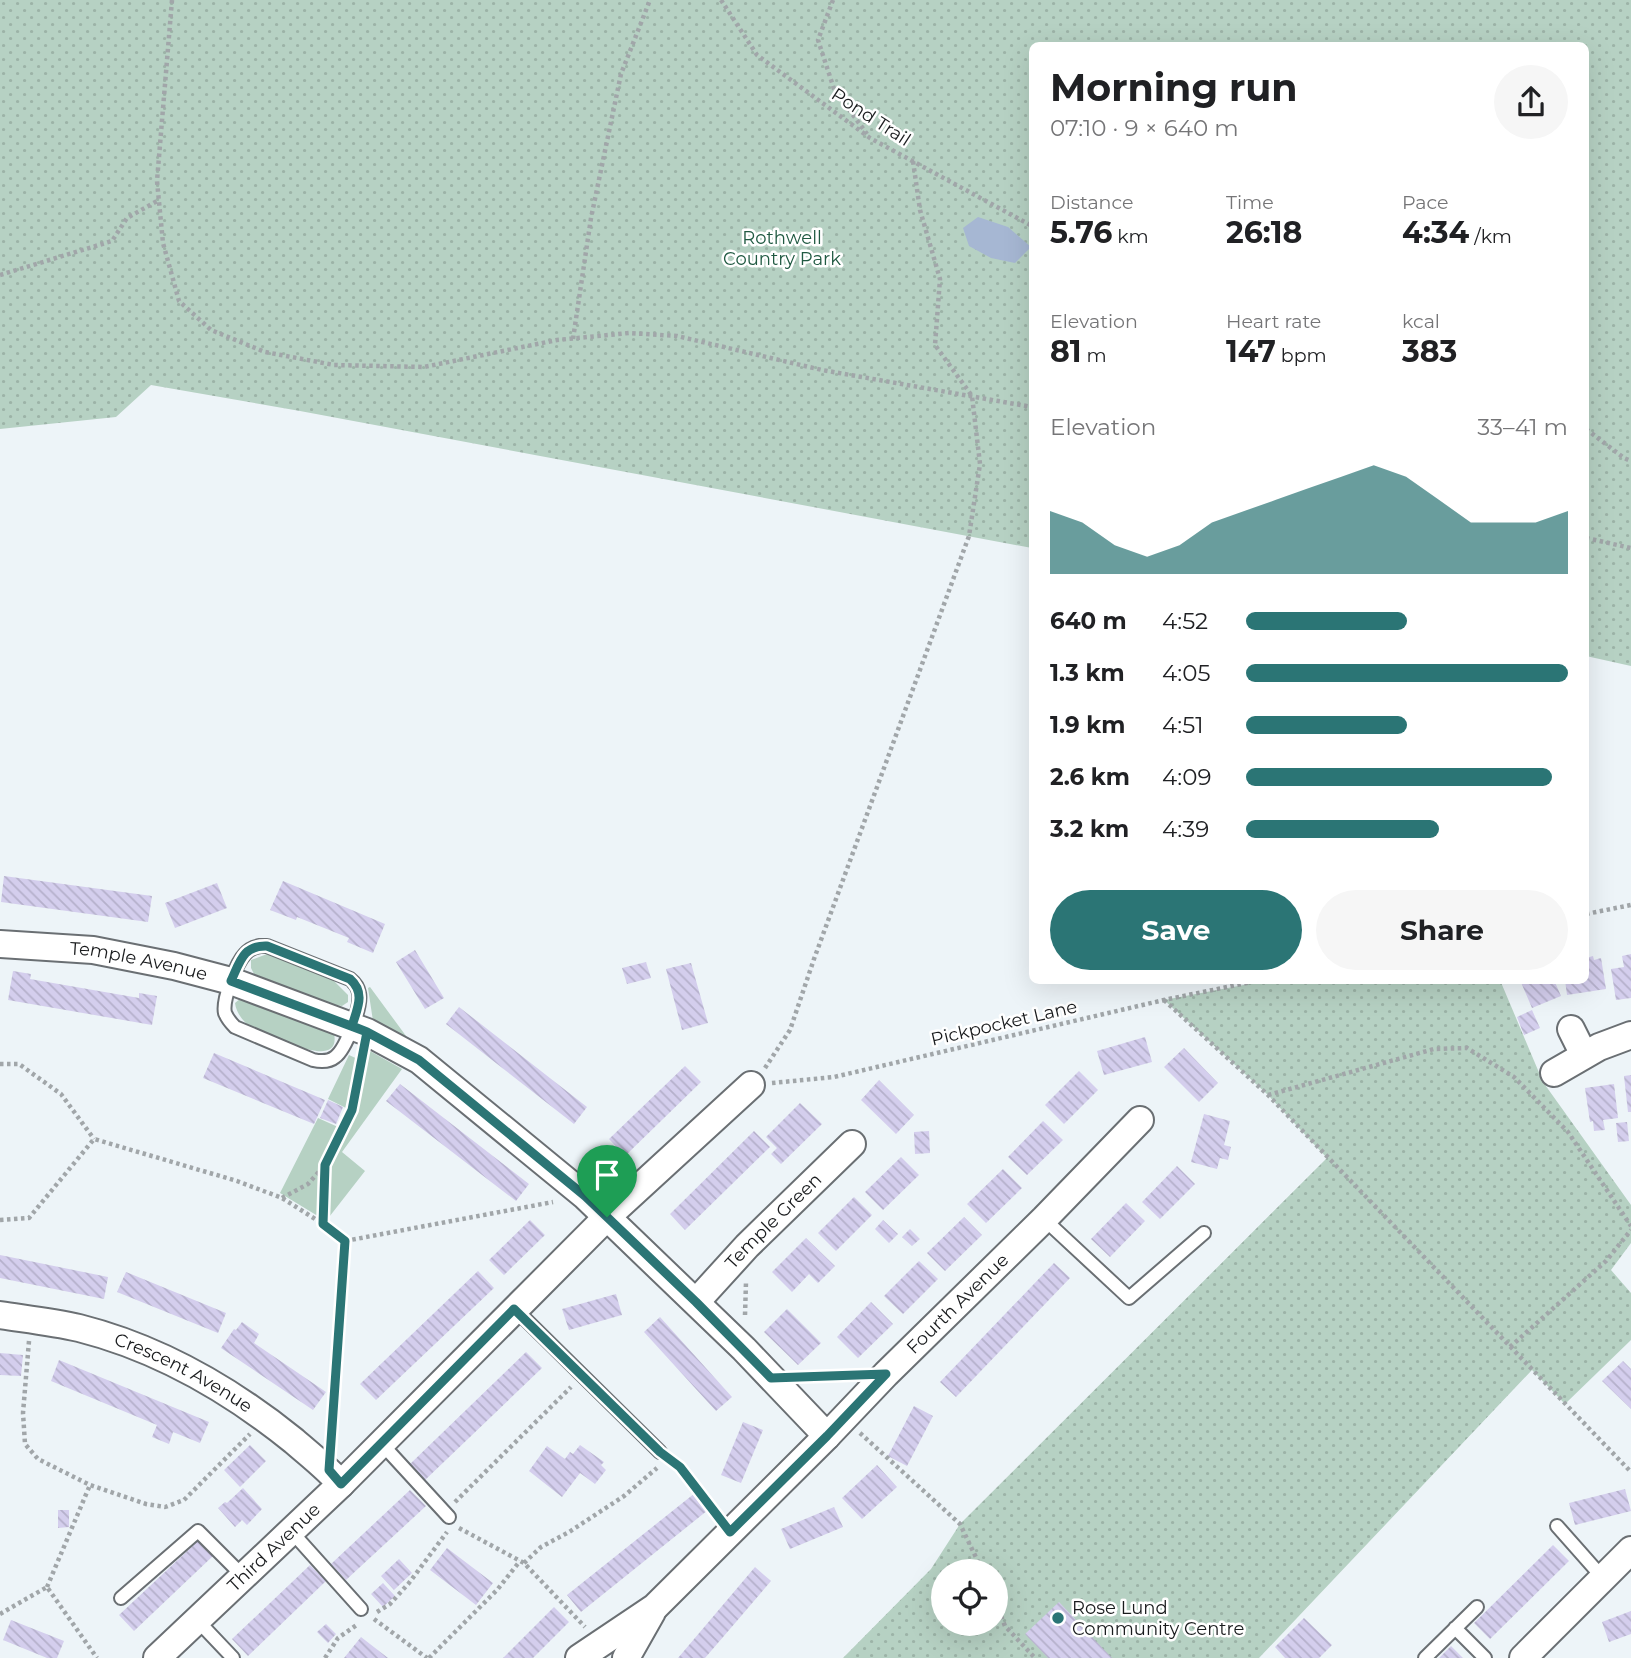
<!DOCTYPE html>
<html lang="en">
<head>
<meta charset="utf-8">
<style>
	body { margin:0; font-family:Montserrat,sans-serif; background:#f6f6f6; color:#202124; height:100vh; display:flex; flex-direction:column; font-size:26px; white-space:nowrap }
	* { box-sizing:border-box; margin:0 }
	p { font-size:23px; color:#757577 }
	.icon { flex:none; width:38px; height:38px; fill:none; stroke:currentColor; stroke-width:2; stroke-linecap:round; stroke-linejoin:round }
	.map { position:relative; flex:1; overflow:hidden }
	.side { position:absolute; left:1029px; top:42px; width:560px; height:942px; display:flex; flex-direction:column; background:#fff; border-radius:10px; box-shadow:0 7px 28px #0002 }
	.side>* { flex:none }
	.fabs { position:absolute; left:931px; top:1559px; display:grid; gap:14px }
	.fabs a { display:grid; place-items:center; width:77px; height:77px; border-radius:50%; background:#fff; box-shadow:0 7px 28px #0002; font-size:35px }
	.pin { position:absolute; display:grid; place-items:center; width:60px; height:60px; color:#fff; margin:-72px -30px; border-radius:50% 50% 50% 0; rotate:-45deg; box-shadow:0 0 7px #0007 }
	.pin .icon { rotate:45deg }
	.round { display:grid; place-items:center; flex:none; width:74px; height:74px; border-radius:37px; background:#f6f6f6 }
	.summary { display:flex; align-items:center; justify-content:space-between; height:119px; padding:0 21px }
	h1 { font-size:38px; font-weight:700; line-height:52px }
	.figures { display:grid; grid-template-columns:repeat(3,1fr); gap:10px; height:119px; padding:7px 21px }
	.figures div { display:grid; align-content:center }
	.figures b { font-size:30px; font-weight:700 }
	.figures small { font-size:19px; font-weight:400 }
	.figures p { font-size:19px }
	.chart { height:196px; padding:14px 21px }
	.chart p { display:flex; justify-content:space-between }
	.chart svg { width:100%; height:126px; margin-top:7px; fill:#2b7575; opacity:.7 }
	.cta { display:flex; gap:14px; margin-top:auto; padding:14px 21px }
	.cta a { flex:1; height:80px; border-radius:42px; background:#2b7575; color:#fff; font-size:28px; font-weight:700; line-height:80px; text-align:center }
	.cta a+a { background:#f6f6f6; color:#202124 }
	ul { padding:0 21px; list-style:none; font-size:23px }
	li { display:grid; grid-template-columns:112px 84px 1fr; align-items:center; height:52px }
	li i { height:18px; border-radius:9px; background:#2b7575 }
	.map>svg:first-child { display:block }
	.grass { fill:#b6d1c3 }
	.park { fill:url(#park-dots); fill-rule:evenodd }
	.water { fill:#a6b7d3 }
	.building { fill:url(#building-back-hatch) }
	.lines { fill:none; stroke-linecap:round; stroke-linejoin:round }
	.service-casing { stroke:#6a6f73; stroke-width:16 }
	.minor-casing { stroke:#6a6f73; stroke-width:30 }
	.path { stroke:#a1a6a9; stroke-width:4.5; stroke-dasharray:3.5 3.5; stroke-linecap:butt }
	.service { stroke:#fff; stroke-width:12 }
	.minor { stroke:#fff; stroke-width:26 }
	.route-casing { stroke:#fff; stroke-width:14 }
	.route { stroke:#2b7575; stroke-width:9 }
	.poi-dot { fill:#2b7575; stroke:#fff; stroke-width:2.5 }
	.labels { text-anchor:middle; stroke-width:5; stroke-linejoin:round; paint-order:stroke }
	.street-label { font-size:18px; fill:#191b1d; stroke:#fff }
	.park-label { font-size:18px; fill:#205a42; stroke:#fff }
	.poi-label { font-size:18px; fill:#191b1d; stroke:#fff; text-anchor:start }
</style>
</head>
<body>
<div class="map">
<svg width="1631" height="1658" viewBox="0 0 1631 1658">
	<defs>
		<pattern id="park-dots" width="8" height="8" patternUnits="userSpaceOnUse" patternTransform="scale(1.75)"><rect width="8" height="8" fill="#b6d1c3"/><path d="M2 2h.1M6 6h.1" fill="none" stroke="#9cb3a7" stroke-width="1.8" stroke-linecap="round"/></pattern>
		<pattern id="building-back-hatch" width="6" height="6" patternUnits="userSpaceOnUse" patternTransform="scale(1.75)"><rect width="6" height="6" fill="#d4ceed"/><path d="M-1 5l2 2M0 0l6 6M5-1l2 2" fill="none" stroke="#b5b0cb"/></pattern>
	</defs>
	<rect width="100%" height="100%" fill="#edf4f8"/>
	<!-- grass -->
	<path class="grass" d="M267,954L275,955L331,978L348,995V1002L342,1006L334,1005L254,974L251,968V960Z
		M370,987L409,1040L373,1021L368,988Z
		M241,998L334,1033C341,1067 292,1044 279,1039C269,1035 257,1032 249,1026C242,1020 236,1012 235,1003Z
		M370,1051L402,1069L342,1152L365,1171L326,1221L280,1193L318,1118L338,1127L346,1108L328,1099L349,1055L364,1062Z"/>
	<!-- park -->
	<path class="park" d="M0,0H1631V666L1586,656V46H1032V548L300,411L151,385L116,417L0,429Z
		M1270,980H1500L1543,1082L1631,1205V1243L1611,1270L1631,1293V1340L1565,1404L1532,1370L1259,1658H843L931,1569L960,1524L1327,1158L1268,1095L1164,1000ZM943,1572H996V1624H943Z"/>
	<!-- water -->
	<path class="water" d="M978,217L1008,227L1031,247L1015,263L991,258L969,246L963,228Z"/>
	<!-- building -->
	<path class="building" d="M4,876L152,896L148,922L1,902Z
		M283,881L385,924L373,953L347,942L349,938L297,917L296,920L270,910Z
		M217,883L227,908L175,928L165,903Z
		M415,950L444,998L425,1009L396,962Z
		M1631,954V998L1616,1000L1611,969L1624,967L1622,956Z
		M1593,956L1594,960L1601,958L1606,989L1567,995L1565,980H1586V958Z
		M646,962L651,978L627,984L622,968Z
		M691,963L708,1023L682,1030L666,969Z
		M13,971L31,974L30,979L139,998V993L157,996L152,1025L8,1000Z
		M1520,980H1554L1561,996L1532,1008Z
		M459,1007L587,1107L574,1124L446,1024Z
		M1532,1010L1540,1028L1524,1035L1517,1017Z
		M1145,1037L1152,1062L1104,1075L1097,1051Z
		M1184,1048L1218,1083L1199,1102L1164,1067Z
		M214,1053L325,1100L314,1124L203,1078Z
		M685,1066L701,1082L625,1156L609,1139Z
		M1079,1071L1098,1090L1064,1124L1045,1105Z
		M1631,1075V1112H1628L1624,1076Z
		M879,1080L914,1115L896,1134L861,1100Z
		M400,1084L529,1184L516,1201L386,1101Z
		M1614,1084L1618,1118L1603,1120L1605,1130L1594,1131L1593,1121L1590,1122L1585,1088Z
		M328,1100L343,1107L336,1124L320,1118Z
		M800,1103L822,1124L781,1164L771,1154L777,1148L766,1137Z
		M1204,1114L1230,1121L1224,1145L1231,1147L1228,1160L1220,1158L1217,1169L1191,1162Z
		M1043,1121L1063,1140L1027,1175L1008,1157Z
		M1627,1122L1629,1141L1618,1142L1616,1123Z
		M754,1131L770,1147L685,1230L670,1214Z
		M929,1131L930,1153L915,1154L914,1132Z
		M901,1157L919,1175L883,1210L865,1192Z
		M623,1161L634,1172L618,1188L607,1177Z
		M1177,1166L1195,1184L1160,1219L1142,1202Z
		M1003,1169L1022,1188L986,1223L967,1204Z
		M854,1197L872,1215L836,1251L818,1233Z
		M1126,1203L1145,1221L1110,1257L1091,1239Z
		M964,1217L982,1235L945,1271L927,1253Z
		M530,1220L545,1235L504,1275L489,1260Z
		M883,1220L898,1234L889,1243L875,1229Z
		M910,1229L920,1239L912,1246L902,1237Z
		M806,1238L835,1266L818,1283L809,1274L792,1292L772,1272Z
		M0,1255L108,1277L104,1299L0,1278Z
		M919,1261L938,1279L903,1314L884,1296Z
		M1054,1263L1070,1278L956,1397L940,1382Z
		M478,1271L494,1288L376,1400L360,1384Z
		M126,1272L226,1313L218,1333L117,1292Z
		M616,1294L622,1315L569,1330L562,1309Z
		M871,1302L893,1324L858,1358L837,1337Z
		M787,1309L821,1343L798,1365L764,1332Z
		M660,1317L732,1397L716,1411L644,1332Z
		M242,1322L259,1334L254,1343L326,1392L313,1410L221,1348L234,1329L236,1330Z
		M526,1352L542,1368L424,1481L409,1465Z
		M0,1353L23,1355L21,1376L0,1375Z
		M59,1360L209,1422L200,1443L173,1432L169,1444L152,1437L157,1425L51,1381Z
		M1623,1361L1631,1369V1409L1602,1381Z
		M914,1406L933,1416L907,1466L888,1456Z
		M743,1422L763,1430L741,1483L721,1475Z
		M250,1445L266,1461L240,1487L224,1470Z
		M580,1445L604,1462L601,1465L606,1470L595,1484L580,1473L562,1497L529,1471L547,1446L565,1459L570,1452L573,1454Z
		M877,1465L897,1487L862,1519L842,1498Z
		M243,1488L262,1509L247,1525L242,1520L235,1527L218,1508L225,1502L227,1503Z
		M1625,1489L1631,1511L1575,1525L1569,1503Z
		M410,1490L426,1506L346,1580L331,1564Z
		M695,1493L708,1510L581,1612L567,1595Z
		M834,1507L843,1527L790,1549L781,1529Z
		M58,1510H69V1527L58,1528Z
		M198,1541L213,1556L134,1631L119,1615Z
		M1553,1545L1569,1561L1490,1639L1474,1623Z
		M447,1548L493,1583L476,1605L430,1570Z
		M399,1559L412,1573L394,1590L381,1576Z
		M310,1565L326,1581L248,1656L232,1639Z
		M755,1567L771,1581L736,1622L705,1658H678Z
		M383,1583L395,1596L383,1607L371,1594Z
		M1059,1602L1112,1658H1048L1025,1634Z
		M554,1607L569,1622L533,1658H503Z
		M1631,1611V1634L1609,1642L1602,1622Z
		M1304,1618L1332,1645L1319,1658H1285L1275,1647Z
		M11,1620L64,1641L57,1658H47L3,1640Z
		M326,1624L336,1634L328,1643L317,1632Z
		M361,1637L388,1658H344Z
		M1451,1646L1463,1658H1439Z"/>
	<g class="lines">
		<defs>
			<path id="service" d="M260,946H267L350,979C355,983 358,987 359,993C362,1006 346,1049 335,1057C329,1062 322,1062 313,1060L235,1027C231,1023 227,1018 225,1013C222,1001 236,963 245,954C249,949 254,947 260,946Z
				M1044,1219L1129,1298L1204,1233
				M515,1309L660,1452
				M381,1443L449,1517
				M1557,1526L1603,1578
				M291,1531L361,1609
				M121,1598L198,1531L243,1576
				M197,1620L233,1658
				M1455,1628L1485,1658
				M1425,1658L1477,1607"/>
			<g id="minor">
				<path id="s1" d="M0,944L93,950L174,966L231,981L367,1032L419,1060L585,1196L744,1349L827,1436"/>
				<path d="M1571,1029L1584,1055"/>
				<path d="M1554,1073L1599,1047L1631,1035"/>
				<path id="s2" d="M696,1302L747,1246L852,1144"/>
				<path id="s3" d="M0,1315C26,1319 53,1322 79,1328C158,1348 231,1390 294,1441C310,1455 327,1468 341,1484"/>
				<path id="s4" d="M157,1658L341,1484L607,1217L751,1085"/>
				<path id="s5" d="M579,1658L655,1607L827,1436L886,1374L1044,1219L1140,1120"/>
				<path d="M626,1658L652,1612"/>
				<path d="M1523,1658L1631,1550"/>
			</g>
		</defs>
		<!-- service casing -->
		<use href="#service" class="service-casing"/>
		<!-- minor casing -->
		<use href="#minor" class="minor-casing"/>
		<!-- path -->
		<path class="path" d="M172,0L157,181L163,243L179,301L211,330L265,352L334,365L424,367L557,340L629,333L677,336L822,370L1032,407
			M721,0L757,55L870,138L1032,226
			M833,0L818,40L834,89L867,134
			M0,275L112,241L127,218L159,200
			M573,339L591,218L621,74L650,0
			M1586,429L1624,458L1631,461
			M1586,538L1631,548
			M1586,914L1631,905
			M1164,1000L1268,1095L1631,1472
			M0,1064H19L61,1094L94,1139
			M765,1068L790,1030L814,959L969,536L980,464L972,396L935,345L940,279L920,210L913,161
			M772,1083L834,1077L1164,1000L1261,980
			M1268,1095L1434,1049L1467,1048L1514,1077L1568,1132L1631,1226
			M282,1198L308,1184L324,1166
			M0,1220L29,1218L94,1139L237,1181L282,1198L323,1224L345,1241
			M323,1223L325,1165L352,1110L363,1057
			M745,1315L746,1282
			M29,1341L23,1413L25,1444L38,1459L90,1485L146,1504L165,1507L184,1500L250,1434
			M1510,1347L1606,1261L1631,1230
			M804,1377L851,1375
			M860,1433L960,1524L983,1572
			M330,1443L345,1241L553,1202
			M674,1462L680,1467L717,1515
			M455,1502L571,1387
			M459,1528L524,1563L585,1627
			M524,1563L541,1547L569,1532L624,1496L657,1468
			M47,1587L90,1485
			M996,1603L1005,1626L1035,1658
			M377,1612L390,1604L409,1583L447,1532
			M0,1614L47,1587L97,1658
			M374,1619L427,1658
			M325,1658L338,1638L358,1624
			M429,1658L497,1590L520,1561"/>
		<!-- service -->
		<use href="#service" class="service"/>
		<!-- minor -->
		<use href="#minor" class="minor"/>
	</g>
	<g class="lines">
		<defs>
			<path id="route" d="M607,1217L585,1196L419,1060L367,1032L231,981C240,962 243,945 267,946L350,979C366,993 357,1009 352,1026L367,1032L352,1110L325,1165L323,1224L345,1241L329,1470L341,1484L514,1309L660,1452L680,1467L730,1532L827,1436L886,1374L771,1378L696,1302L607,1217"/>
		</defs>
		<!-- route casing -->
		<use href="#route" class="route-casing"/>
		<!-- route -->
		<use href="#route" class="route"/>
	</g>
	<!-- markers -->
	<circle class="poi-dot" cx="1058" cy="1618" r="7"/>
	<g class="labels">
		<!-- street labels -->
		<g class="street-label">
			<text transform="translate(871 117) rotate(33)" y="6">Pond Trail</text>
			<text dy="6" stroke="none"><textPath href="#s1" startOffset="140">Temple Avenue</textPath></text>
			<text transform="translate(1004 1023) rotate(-13)" y="6">Pickpocket Lane</text>
			<text dy="6" stroke="none"><textPath href="#s2" startOffset="112">Temple Green</textPath></text>
			<text dy="6" stroke="none"><textPath href="#s5" startOffset="520">Fourth Avenue</textPath></text>
			<text dy="6" stroke="none"><textPath href="#s3" startOffset="194">Crescent Avenue</textPath></text>
			<text dy="6" stroke="none"><textPath href="#s4" startOffset="161">Third Avenue</textPath></text>
		</g>
		<!-- park labels -->
		<g class="park-label">
			<text x="782" y="244">Rothwell<tspan x="782" dy="21">Country Park</tspan></text>
		</g>
		<!-- poi labels -->
		<g class="poi-label">
			<text x="1072" y="1614">Rose Lund<tspan x="1072" dy="21">Community Centre</tspan></text>
		</g>
	</g>
</svg>
<div class="fabs">
<a><svg class="icon" aria-label="locate" viewBox="0 0 24 24"><circle cx="12" cy="12" r="6"/><path d="M12 2v4M12 18v4M2 12h4M18 12h4"/></svg></a>
</div>
<div class="pin" style="left:607px;top:1217px;background:#1e9e55"><svg class="icon" aria-label="arrive" viewBox="0 0 24 24"><path d="M6 21V4h12l-3 4 3 4H6"/></svg></div>
<section class="side">
<div class="summary"><div><h1>Morning run</h1><p>07:10 · 9 × 640 m</p></div><a class="round"><svg class="icon" aria-label="share" viewBox="0 0 24 24"><path d="M12 15V3M7 8l5-5 5 5M5 13v7h14v-7"/></svg></a></div>
<div class="figures">
<div><p>Distance</p><b>5.76<small> km</small></b></div>
<div><p>Time</p><b>26:18</b></div>
<div><p>Pace</p><b>4:34<small> /km</small></b></div>
</div>
<div class="figures">
<div><p>Elevation</p><b>81<small> m</small></b></div>
<div><p>Heart rate</p><b>147<small> bpm</small></b></div>
<div><p>kcal</p><b>383</b></div>
</div>
<div class="chart"><p><span>Elevation</span>33–41 m</p>
<svg viewBox="0 0 160 44" preserveAspectRatio="none"><path d="M0 44V22L10 26L20 34L30 38L40 34L50 26L60 22L70 18L80 14L90 10L100 6L110 10L120 18L130 26L140 26L150 26L160 22V44z"/></svg>
</div>
<ul>
<li><b>640 m</b>4:52<i style="width:50%"></i></li>
<li><b>1.3 km</b>4:05<i style="width:100%"></i></li>
<li><b>1.9 km</b>4:51<i style="width:50%"></i></li>
<li><b>2.6 km</b>4:09<i style="width:95%"></i></li>
<li><b>3.2 km</b>4:39<i style="width:60%"></i></li>
</ul>
<div class="cta"><a>Save</a><a>Share</a></div>
</section>
</div>
</body>
</html>
